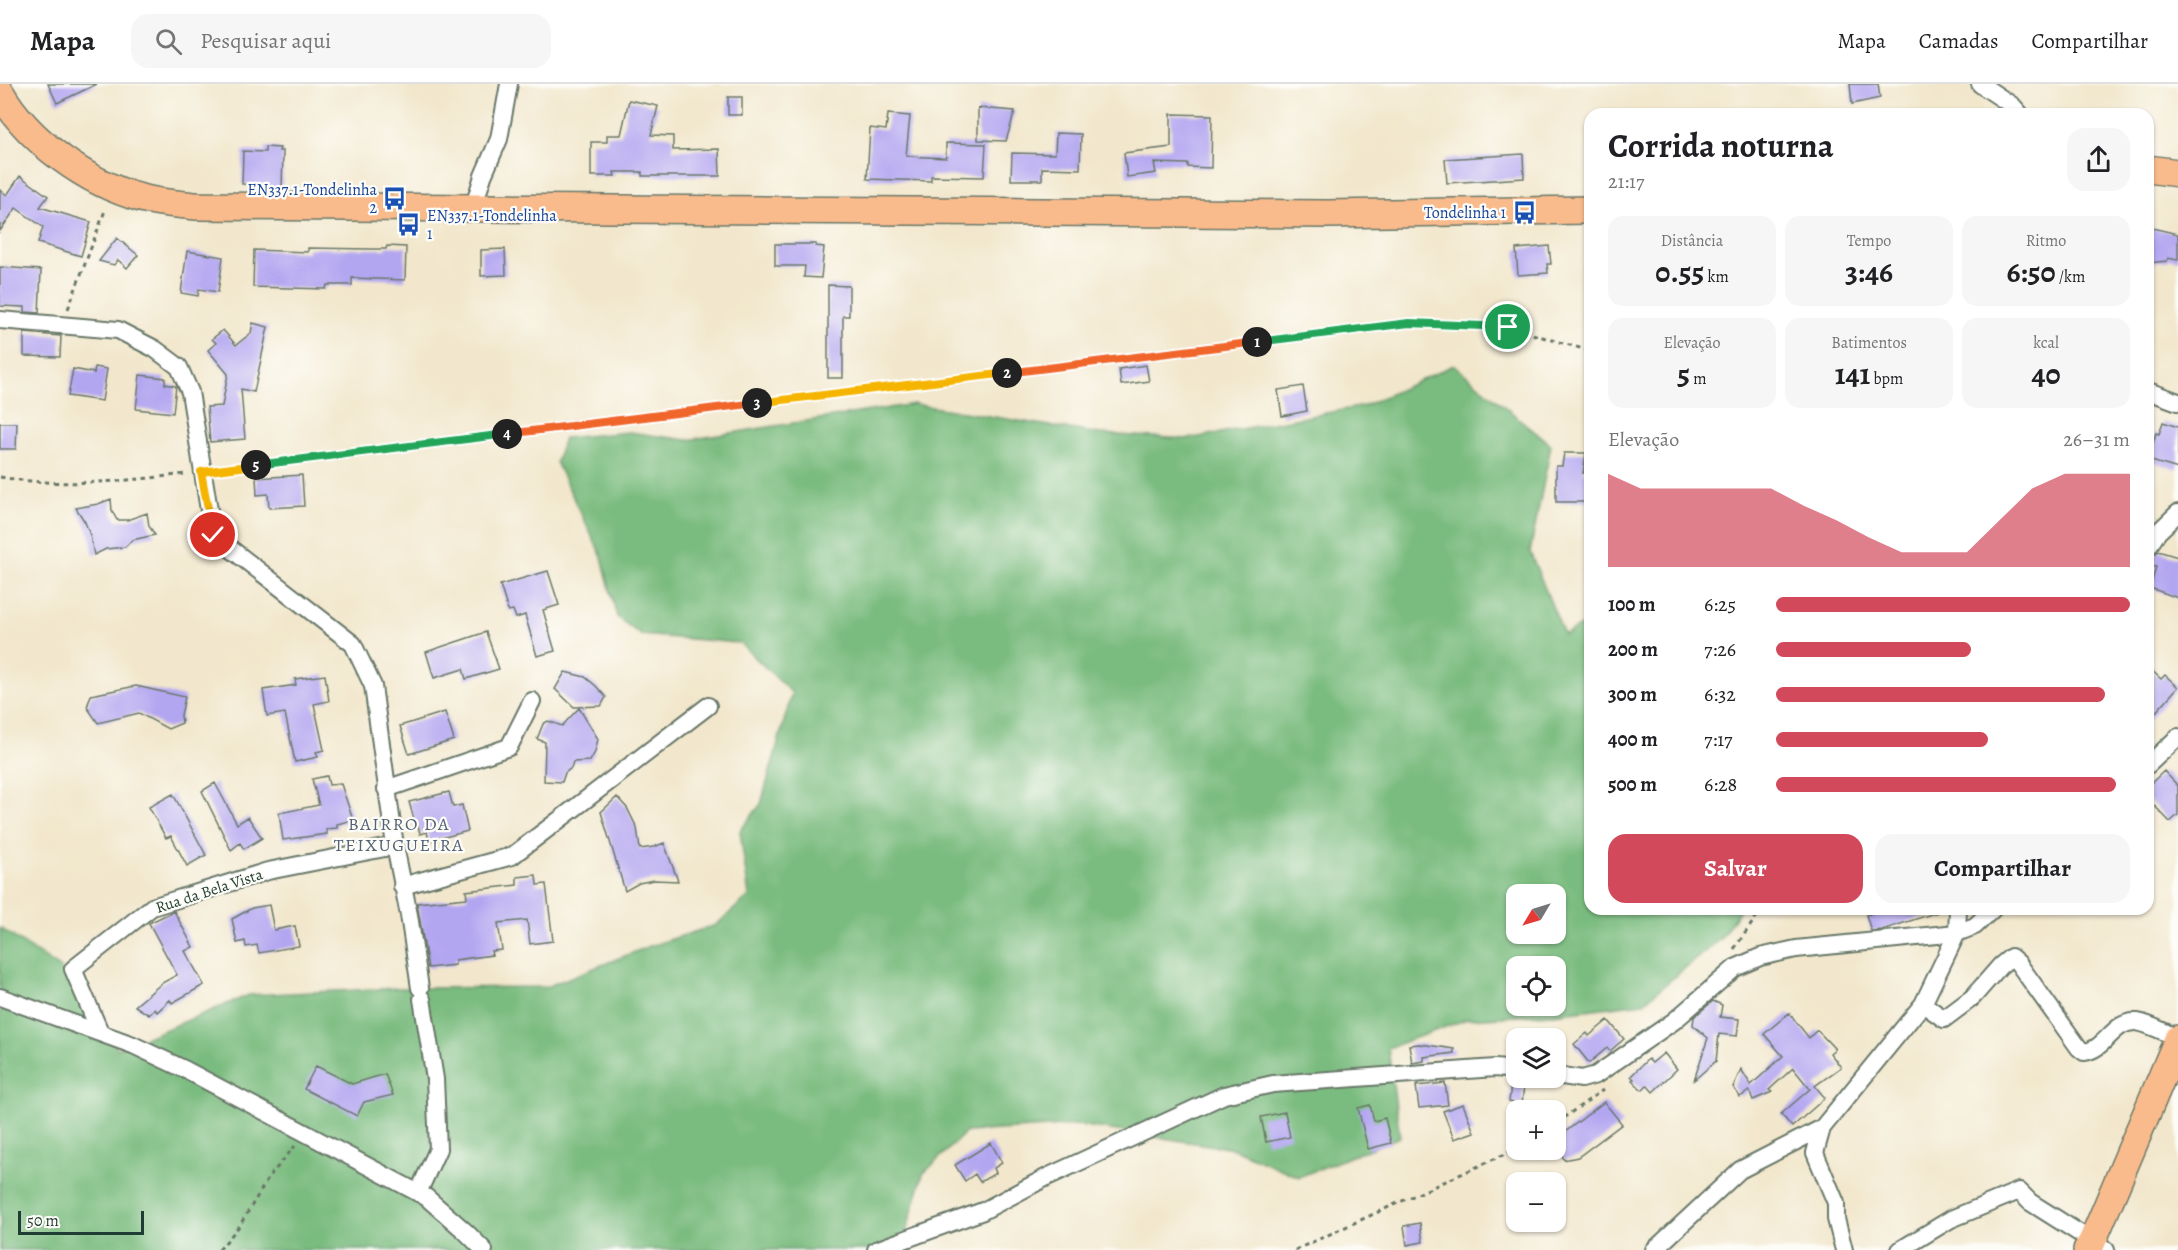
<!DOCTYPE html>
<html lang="pt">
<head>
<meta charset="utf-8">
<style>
	body { margin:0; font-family:Alegreya,serif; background:#f6f6f6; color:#202124; height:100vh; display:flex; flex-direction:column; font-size:22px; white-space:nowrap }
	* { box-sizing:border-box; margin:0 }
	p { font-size:20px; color:#757577 }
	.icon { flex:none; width:33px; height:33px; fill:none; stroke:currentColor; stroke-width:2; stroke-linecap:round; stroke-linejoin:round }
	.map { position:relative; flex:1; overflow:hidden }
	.panel { position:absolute; left:1584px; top:24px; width:570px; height:807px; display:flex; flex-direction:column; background:#fff; border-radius:18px; box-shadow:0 2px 4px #0004 }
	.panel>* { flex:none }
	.needle { width:39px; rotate:232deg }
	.fabs { position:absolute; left:1506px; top:800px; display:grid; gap:12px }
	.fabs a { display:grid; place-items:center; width:60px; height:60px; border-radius:12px; background:#fff; box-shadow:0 2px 4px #0004; font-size:30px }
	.scale { position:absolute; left:18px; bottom:15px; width:126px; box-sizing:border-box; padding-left:6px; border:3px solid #1f3d34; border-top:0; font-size:16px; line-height:21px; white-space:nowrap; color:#1f3d34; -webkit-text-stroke:4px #fdfcf7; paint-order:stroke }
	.pin { position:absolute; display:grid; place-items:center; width:51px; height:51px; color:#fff; margin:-26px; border:3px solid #fff; border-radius:50%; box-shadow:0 2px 6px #0007 }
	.km { position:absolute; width:30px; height:30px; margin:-15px; border-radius:50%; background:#222; color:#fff; font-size:16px; line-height:30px; text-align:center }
	.round { display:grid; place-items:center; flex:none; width:63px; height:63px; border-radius:18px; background:#f6f6f6 }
	.head { display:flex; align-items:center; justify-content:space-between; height:102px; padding:0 24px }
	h1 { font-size:33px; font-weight:600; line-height:45px }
	.figures { display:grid; grid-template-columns:repeat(3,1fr); gap:9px; height:102px; padding:6px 24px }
	.figures div { display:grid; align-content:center; border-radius:15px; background:#f6f6f6; text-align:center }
	.figures b { font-size:30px; font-weight:600 }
	.figures small { font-size:16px; font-weight:400 }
	.figures p { font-size:16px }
	.chart { height:168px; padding:12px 24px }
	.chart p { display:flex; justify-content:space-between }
	.chart svg { width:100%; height:108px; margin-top:6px; fill:#d1495b; opacity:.7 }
	.primary-button { display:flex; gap:12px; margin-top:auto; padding:12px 24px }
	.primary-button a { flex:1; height:69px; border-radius:18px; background:#d1495b; color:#fff; font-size:24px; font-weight:600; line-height:69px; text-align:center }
	.primary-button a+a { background:#f6f6f6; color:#202124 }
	ul { padding:0 24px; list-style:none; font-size:20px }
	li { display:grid; grid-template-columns:96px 72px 1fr; align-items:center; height:45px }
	li i { height:15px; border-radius:8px; background:#d1495b }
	header { display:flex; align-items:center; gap:36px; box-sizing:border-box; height:84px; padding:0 30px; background:#fff; border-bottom:2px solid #e0e0e0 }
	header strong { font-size:28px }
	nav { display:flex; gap:33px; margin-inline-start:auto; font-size:21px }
	.search { width:420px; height:54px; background:#f6f6f6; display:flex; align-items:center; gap:15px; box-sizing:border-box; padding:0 21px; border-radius:18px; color:#757577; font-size:22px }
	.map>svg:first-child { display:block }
	.forest { fill:#7abc7f; stroke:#4c7c5a; stroke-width:1.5; fill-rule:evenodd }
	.building { fill:#b3a6f1 }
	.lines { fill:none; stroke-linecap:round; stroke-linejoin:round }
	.street-casing { stroke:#697869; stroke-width:20 }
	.primary-casing { stroke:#697869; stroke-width:30 }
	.path { stroke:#697869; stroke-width:3; stroke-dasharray:4.5 4.5; stroke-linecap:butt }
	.street { stroke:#fff; stroke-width:16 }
	.primary { stroke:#fabb8c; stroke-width:27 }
	.split-1-casing { stroke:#fff; stroke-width:12 }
	.split-2-casing { stroke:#fff; stroke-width:12 }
	.split-3-casing { stroke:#fff; stroke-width:12 }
	.split-4-casing { stroke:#fff; stroke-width:12 }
	.split-5-casing { stroke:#fff; stroke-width:12 }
	.split-6-casing { stroke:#fff; stroke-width:12 }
	.split-1 { stroke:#22a559; stroke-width:8 }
	.split-2 { stroke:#f0652b; stroke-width:8 }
	.split-3 { stroke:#f5b400; stroke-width:8 }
	.split-4 { stroke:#f0652b; stroke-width:8 }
	.split-5 { stroke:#22a559; stroke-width:8 }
	.split-6 { stroke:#f5b400; stroke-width:8 }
	.labels { text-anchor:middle; stroke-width:4.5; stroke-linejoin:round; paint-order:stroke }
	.transit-label { font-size:16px; fill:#164399; stroke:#fdfcf7; text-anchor:end }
	.street-label { font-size:16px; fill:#1f3d34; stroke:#fdfcf7 }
	.neighbourhood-label { font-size:18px; letter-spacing:1.5px; fill:#536276; stroke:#fdfcf7 }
</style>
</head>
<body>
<header>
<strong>Mapa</strong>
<div class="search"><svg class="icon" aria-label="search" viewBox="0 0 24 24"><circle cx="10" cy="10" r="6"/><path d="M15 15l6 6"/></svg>Pesquisar aqui</div>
<nav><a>Mapa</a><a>Camadas</a><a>Compartilhar</a></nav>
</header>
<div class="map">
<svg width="2178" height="1166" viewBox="0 0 2178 1166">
	<rect width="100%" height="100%" fill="#fdfcf7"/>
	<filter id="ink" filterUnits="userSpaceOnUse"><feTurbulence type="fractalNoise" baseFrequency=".0167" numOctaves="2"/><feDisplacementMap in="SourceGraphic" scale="12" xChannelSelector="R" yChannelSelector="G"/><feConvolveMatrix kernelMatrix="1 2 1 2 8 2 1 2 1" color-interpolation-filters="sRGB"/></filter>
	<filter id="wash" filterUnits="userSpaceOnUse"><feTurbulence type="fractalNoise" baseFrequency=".008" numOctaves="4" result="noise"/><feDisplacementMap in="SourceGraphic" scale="24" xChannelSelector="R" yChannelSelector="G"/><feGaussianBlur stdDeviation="1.35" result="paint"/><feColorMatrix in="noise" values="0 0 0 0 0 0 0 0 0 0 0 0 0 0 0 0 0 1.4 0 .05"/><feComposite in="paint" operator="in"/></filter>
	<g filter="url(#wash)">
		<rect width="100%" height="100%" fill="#f2e7cc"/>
		<!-- forest -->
		<path class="forest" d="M1454,281L1551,361L1530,468L1564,551L1590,537V825H1740L1721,854L1643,919L1553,930L1467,935L1388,964L1400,1053L1299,1093L1234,1065L1079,1041L966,1048L923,1090L901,1166H0V844L60,884L118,965L249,911L400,904L546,903L650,862L716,841L749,812L740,747L761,720L792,609L740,559L641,551L617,533L602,473L556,378L564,354L629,348L687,356L914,320L1100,350L1188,355L1364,322ZM1516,810H1556V849H1516ZM1516,882H1556V921H1516Z"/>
		<g id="blocks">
			<!-- building -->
			<path class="building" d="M48,0H97L57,19Z
				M1850,0H1878L1880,14L1852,20Z
				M728,13H742V31H728Z
				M629,16L658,22L651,51L673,52V66L719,65L720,92H642V88H614L615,92H591V58H607V51H621Z
				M978,24L1015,27L1006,57L978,56Z
				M888,30L910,32L906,72L946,74V59L986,60L984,93L931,92V97L867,95L870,44L886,46Z
				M1171,30L1212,31L1211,84L1188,83V80L1154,79L1156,89L1127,93L1124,69L1171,63Z
				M1056,49L1081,50L1080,85L1042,84V96H1011L1012,69L1055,70Z
				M265,63L280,64L279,67H283L282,106H268V101L242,100L243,67L265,68Z
				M1523,70L1524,94L1447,99L1445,75Z
				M20,92L48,112L40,123L91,138L81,172L38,159L43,143L16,124L0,147V106L7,111Z
				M2148,143L2178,150V176L2168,174L2167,177L2148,179Z
				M117,154L138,171L127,184L118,176L114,181L99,177Z
				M775,160H816V162L824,163L821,194L804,193L805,182H775Z
				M387,162L406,163L405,196L352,194V201H327L326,205L253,203L254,166L308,168V164L371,165H386Z
				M1549,162L1551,180H1547L1548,189L1518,191L1516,165Z
				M505,165L506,191L481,192V166Z
				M187,167L223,173L218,208L199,205L198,212L181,209Z
				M0,183L41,186L39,229L25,228V223L0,222Z
				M828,201L849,202V232H843V294H828Z
				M253,239L268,243L254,308L241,305L245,355L210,358L207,323L222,322L228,290L208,266L216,259L212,255L223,246L236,261L251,249Z
				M24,249L61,252L60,273L24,272Z
				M1146,281L1149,297L1121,301L1119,285Z
				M95,283L107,285L102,317L68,312L73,285L94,289Z
				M140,291L165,294V300L176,302L173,329L136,325Z
				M1303,302L1307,327L1282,332L1278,306Z
				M2163,338L2178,343V385L2148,376L2156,349L2159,350Z
				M0,339H17L16,365H0Z
				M1564,369H1586L1583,389L1590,388V418H1556V382H1562Z
				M302,391L304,422L269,424L268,410L257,411L256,394Z
				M111,415L112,427L117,436H127L147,429L149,442L155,451L132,456L125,463L106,465L94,471L90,451L85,438L76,424L98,420Z
				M2158,467L2178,473V514L2150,504L2156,483L2148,482V473L2153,472Z
				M548,487L559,521L543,526L555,567L537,572L525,531L516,534L513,526L508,527L500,501Z
				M486,548L499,585L466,595L463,585L434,594L426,568Z
				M2148,583L2161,595L2165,591L2178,603L2148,637Z
				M565,588L585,593L596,602L606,613L601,622L574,623L555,605Z
				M325,591L329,617L314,620L324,666L316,668L318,673L295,678L285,629L267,632L263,606L296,601L295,595Z
				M136,602L185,613L181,631L182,639L168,645L139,629L98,639L87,623L91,611Z
				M579,624L598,655L595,668L590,677L573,678L571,684L565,689L562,698L544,697L545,658L537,655L543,640L548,637L562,642Z
				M445,628L454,656L409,670L400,642Z
				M2164,687L2178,702V731L2170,738L2148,715V702Z
				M327,692L329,701L341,700L353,736L337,740V744L326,745L327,750L283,756L279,729L319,721L312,695Z
				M215,699L237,740L248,733L262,754L244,765L240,759L231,766L202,707Z
				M449,708L453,723L462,721L468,747L429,757L427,748L420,750L418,741L416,742L409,718Z
				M173,710L206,771L187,782L171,752L166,754L149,723Z
				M617,713L627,724L637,744L640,765L654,763L664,759L678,797L654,796L639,799L625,807L601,728Z
				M536,791L537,801L546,800L553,857L530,860L527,836L498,839L502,866L491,867L492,871L455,876V881L428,884L417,819L467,814L466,807L517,801V793Z
				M269,821L274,846L295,842L299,862L259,869L257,861L246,863L245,857L237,859L232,835L252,824Z
				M1885,825H1938V828L1882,846L1871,847L1866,831Z
				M174,827L193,863L185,867L204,901L172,919L170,916L157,928L155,925L149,931L135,922L162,899L177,891L149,839Z
				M1713,917L1722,921L1720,933L1739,935L1737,952L1719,950L1716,977L1694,996L1708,954L1693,941L1694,933Z
				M1789,929L1809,954L1817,946L1835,965L1830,969L1841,983L1815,1002L1825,1014L1792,1043L1781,1030L1810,1005L1793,984L1769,1006L1772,1008L1753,1016L1749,1007L1740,1013L1733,1003L1741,985L1751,1001L1783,972L1764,950Z
				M1608,936L1624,955L1610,967L1607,964L1589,979L1574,960L1587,949L1589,952Z
				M1420,960L1454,965V969L1424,973V977L1412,979L1409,961Z
				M1664,969L1677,985L1653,1008L1647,1001L1642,1006L1632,996L1634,995L1631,992L1648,975L1652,979Z
				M316,982L352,1000L385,990L393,1011L364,1018L357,1032L304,1005Z
				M1445,999L1448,1021L1419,1024L1416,1002Z
				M1511,1000L1524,1001L1522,1020L1509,1018Z
				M1604,1018L1622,1040L1578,1073L1564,1076L1556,1055Z
				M1463,1020L1474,1048L1454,1055L1443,1027Z
				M1370,1021L1374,1037L1385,1034L1391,1059L1368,1065L1358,1024Z
				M1285,1028L1290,1053L1266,1058L1261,1033Z
				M991,1059L1002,1079L994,1084L996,1089L980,1098L975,1090L965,1097L955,1081Z
				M1420,1139L1423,1158L1407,1161L1404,1142Z"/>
		</g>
	</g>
	<g filter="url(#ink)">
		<use href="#blocks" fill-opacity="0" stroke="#697869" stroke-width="1.5"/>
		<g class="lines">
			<defs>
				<path id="street" d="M1980,0L2013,22L2020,30
					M473,125L483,92L499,55L509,0
					M0,236L118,246L155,265L179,283L190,308L213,451L353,560L373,602L395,762L409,831L420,904
					M2148,307L2178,318
					M2148,463L2158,448L2178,429
					M2148,681L2178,653
					M386,705L509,663L532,617
					M402,802L512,772L708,622
					M0,913L133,961L186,986L426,1113L466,1148L484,1166
					M1923,920L1944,935L1972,914L2000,882L2011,873L2018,879L2079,964L2084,968C2106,966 2113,936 2137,938C2150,940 2166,949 2178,954
					M100,948L73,885L152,823L268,787L395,762
					M1556,991L1582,995L1596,991L1674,937L1735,884L1760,873L1796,865L1957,849L1975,842L1993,825
					M1822,1044L1815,1069L1836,1119V1135L1844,1166
					M418,1109L438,1065L435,995L422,915
					M876,1166L983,1127L1047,1093L1224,1011L1273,1000L1495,984L1516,986
					M1654,1166L1740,1086L1822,1044L1923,920L1957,849L1958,825
					M1900,1166L1951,1135L2019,1107L2030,1118L2106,1166"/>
				<path id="primary" d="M0,8C28,57 87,99 141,114C159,119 178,120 196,122L1327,130L1590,126
					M2148,85L2178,89
					M2087,1166L2092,1158L2178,955"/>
			</defs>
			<!-- street casing -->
			<use href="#street" class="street-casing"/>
			<!-- primary casing -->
			<use href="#primary" class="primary-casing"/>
			<!-- path -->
			<path class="path" d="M68,225L106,124
				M220,386L1409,239L1508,243L1590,267
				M0,393C62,404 124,397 186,390
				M1734,865L1762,825
				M1556,1039L1603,1006
				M219,1166L240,1141L269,1093L295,1062
				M1295,1166L1516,1065"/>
			<!-- street -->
			<use href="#street" class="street"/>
			<!-- primary -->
			<use href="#primary" class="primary"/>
		</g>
	</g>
	<g class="lines" filter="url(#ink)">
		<defs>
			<path id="split-1" d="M1257,258L1409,239L1508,243"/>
			<path id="split-2" d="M1007,289L1257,258"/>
			<path id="split-3" d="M757,319L1007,289"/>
			<path id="split-4" d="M507,350L757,319"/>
			<path id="split-5" d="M256,381L507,350"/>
			<path id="split-6" d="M213,451L201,388L256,381"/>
		</defs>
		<!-- split-1 casing -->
		<use href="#split-1" class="split-1-casing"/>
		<!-- split-2 casing -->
		<use href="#split-2" class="split-2-casing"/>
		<!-- split-3 casing -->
		<use href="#split-3" class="split-3-casing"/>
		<!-- split-4 casing -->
		<use href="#split-4" class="split-4-casing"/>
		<!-- split-5 casing -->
		<use href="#split-5" class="split-5-casing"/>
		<!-- split-6 casing -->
		<use href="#split-6" class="split-6-casing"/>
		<!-- split-1 -->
		<use href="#split-1" class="split-1"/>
		<!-- split-2 -->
		<use href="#split-2" class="split-2"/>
		<!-- split-3 -->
		<use href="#split-3" class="split-3"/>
		<!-- split-4 -->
		<use href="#split-4" class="split-4"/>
		<!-- split-5 -->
		<use href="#split-5" class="split-5"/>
		<!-- split-6 -->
		<use href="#split-6" class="split-6"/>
	</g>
	<!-- icons -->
	<defs>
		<symbol id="bus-bare" viewBox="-9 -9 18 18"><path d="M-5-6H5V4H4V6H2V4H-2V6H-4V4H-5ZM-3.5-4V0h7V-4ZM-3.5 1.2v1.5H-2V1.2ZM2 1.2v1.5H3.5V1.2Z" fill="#1a4fb4" stroke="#fdfcf7" stroke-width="2.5" paint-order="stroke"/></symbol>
	</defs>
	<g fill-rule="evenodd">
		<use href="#bus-bare" x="378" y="98" width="33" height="33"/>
		<use href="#bus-bare" x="1508" y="112" width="33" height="33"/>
		<use href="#bus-bare" x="392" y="124" width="33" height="33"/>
	</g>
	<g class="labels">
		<!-- transit labels -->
		<g class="transit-label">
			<text x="377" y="111">EN337.1-Tondelinha<tspan x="377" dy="18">2</tspan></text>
			<text x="1506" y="134">Tondelinha 1</text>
			<text x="427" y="137" text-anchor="start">EN337.1-Tondelinha<tspan x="427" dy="18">1</tspan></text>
		</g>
		<!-- street labels -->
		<g class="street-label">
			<text transform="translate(209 806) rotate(-18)" y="6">Rua da Bela Vista</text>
		</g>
		<!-- neighbourhood labels -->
		<g class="neighbourhood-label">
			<text x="399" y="746">BAIRRO DA<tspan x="399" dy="21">TEIXUGUEIRA</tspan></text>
		</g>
	</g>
</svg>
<div class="fabs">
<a><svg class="needle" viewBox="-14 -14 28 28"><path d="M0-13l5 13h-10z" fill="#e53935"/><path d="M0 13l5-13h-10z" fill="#757577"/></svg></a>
<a><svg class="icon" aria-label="locate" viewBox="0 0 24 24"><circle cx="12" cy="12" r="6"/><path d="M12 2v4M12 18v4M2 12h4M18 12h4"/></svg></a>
<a><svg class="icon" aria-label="layers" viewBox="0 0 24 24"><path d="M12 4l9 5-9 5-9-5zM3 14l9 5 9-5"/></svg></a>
<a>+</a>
<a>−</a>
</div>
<div class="scale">50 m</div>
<div class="pin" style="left:1508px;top:243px;background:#1e9e55"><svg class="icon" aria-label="arrive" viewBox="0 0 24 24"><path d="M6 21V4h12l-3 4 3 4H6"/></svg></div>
<div class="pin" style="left:213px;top:451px;background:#d93025"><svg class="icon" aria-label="check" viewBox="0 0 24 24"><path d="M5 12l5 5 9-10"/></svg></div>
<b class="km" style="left:1257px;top:258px">1</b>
<b class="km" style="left:1007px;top:289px">2</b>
<b class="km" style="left:757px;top:319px">3</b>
<b class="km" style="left:507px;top:350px">4</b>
<b class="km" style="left:256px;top:381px">5</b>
<section class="panel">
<div class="head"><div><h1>Corrida noturna</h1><p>21:17</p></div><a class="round"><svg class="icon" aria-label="share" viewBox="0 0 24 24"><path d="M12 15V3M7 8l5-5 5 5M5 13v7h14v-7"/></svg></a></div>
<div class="figures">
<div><p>Distância</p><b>0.55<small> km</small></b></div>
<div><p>Tempo</p><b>3:46</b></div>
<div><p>Ritmo</p><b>6:50<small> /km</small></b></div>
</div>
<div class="figures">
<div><p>Elevação</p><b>5<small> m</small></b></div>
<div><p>Batimentos</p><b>141<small> bpm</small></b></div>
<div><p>kcal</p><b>40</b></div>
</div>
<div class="chart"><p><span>Elevação</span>26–31 m</p>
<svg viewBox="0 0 160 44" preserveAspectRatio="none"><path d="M0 44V6L10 12L20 12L30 12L40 12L50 12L60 19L70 25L80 32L90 38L100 38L110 38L120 25L130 12L140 6L150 6L160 6V44z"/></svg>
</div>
<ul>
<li><b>100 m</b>6:25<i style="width:100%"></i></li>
<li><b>200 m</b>7:26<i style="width:55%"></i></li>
<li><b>300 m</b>6:32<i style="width:93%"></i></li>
<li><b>400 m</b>7:17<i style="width:60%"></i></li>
<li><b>500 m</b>6:28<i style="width:96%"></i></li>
</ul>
<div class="primary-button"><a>Salvar</a><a>Compartilhar</a></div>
</section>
</div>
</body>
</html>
